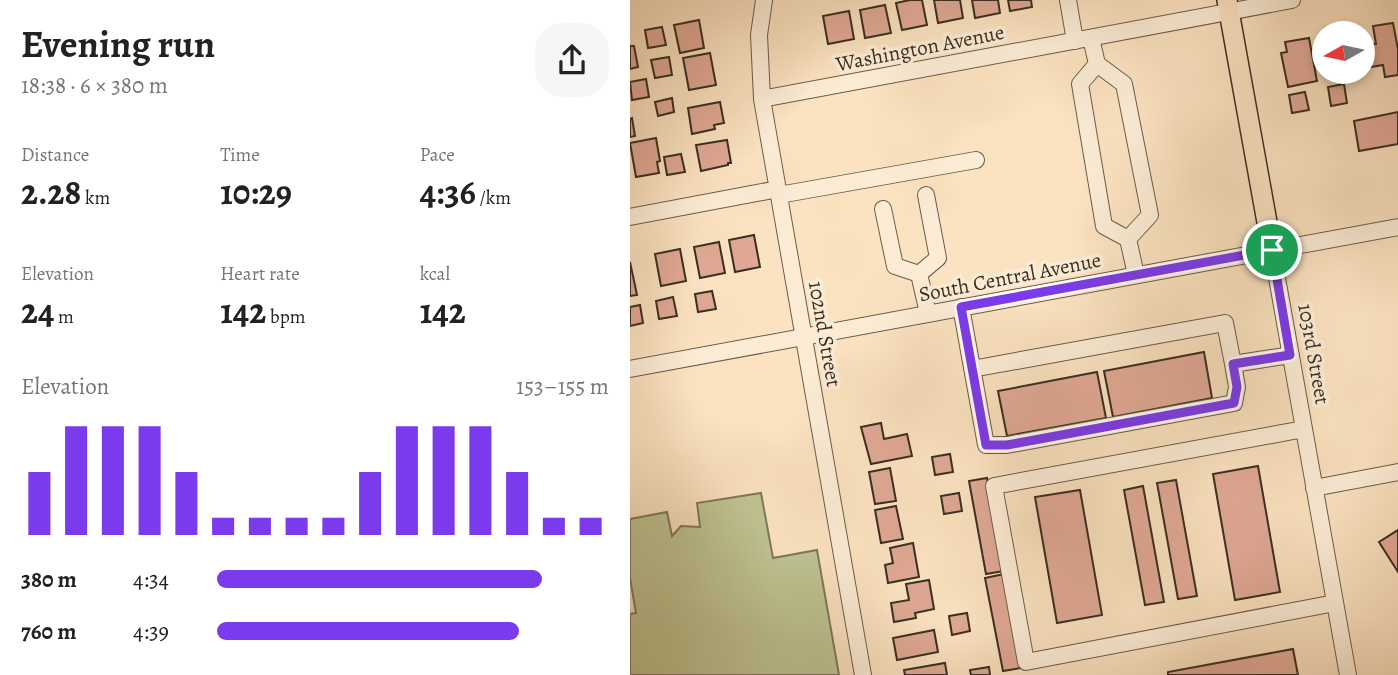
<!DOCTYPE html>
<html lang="en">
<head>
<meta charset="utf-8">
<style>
	body { margin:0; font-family:Alegreya,serif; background:#f6f6f6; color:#222; height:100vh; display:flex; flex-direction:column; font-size:26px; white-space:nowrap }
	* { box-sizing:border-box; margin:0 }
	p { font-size:23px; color:#767676 }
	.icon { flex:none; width:38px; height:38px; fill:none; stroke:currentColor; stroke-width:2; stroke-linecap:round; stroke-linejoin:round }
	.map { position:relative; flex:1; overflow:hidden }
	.side { display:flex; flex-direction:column; background:#fff; width:630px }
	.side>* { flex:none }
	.needle { width:46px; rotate:261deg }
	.tools { position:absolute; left:682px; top:21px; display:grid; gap:14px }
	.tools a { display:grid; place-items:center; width:63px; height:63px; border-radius:50%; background:#fff; box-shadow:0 4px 10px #0003; font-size:35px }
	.pin { position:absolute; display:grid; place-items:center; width:60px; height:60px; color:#fff; margin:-30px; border:4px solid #fff; border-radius:50%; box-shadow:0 2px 7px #0007 }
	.round { display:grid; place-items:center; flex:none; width:74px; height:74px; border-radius:28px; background:#f6f6f6 }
	.summary { display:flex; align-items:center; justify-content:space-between; height:119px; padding:0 21px }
	h1 { font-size:38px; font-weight:700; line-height:52px }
	.metrics { display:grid; grid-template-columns:repeat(3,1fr); gap:10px; height:119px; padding:7px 21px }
	.metrics div { display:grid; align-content:center }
	.metrics b { font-size:35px; font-weight:700 }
	.metrics small { font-size:19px; font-weight:400 }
	.metrics p { font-size:19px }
	.chart { height:196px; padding:14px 21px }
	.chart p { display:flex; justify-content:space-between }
	.chart svg { width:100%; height:126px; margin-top:7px; stroke:#7c3aed; stroke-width:6 }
	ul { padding:0 21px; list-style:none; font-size:23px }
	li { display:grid; grid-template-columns:112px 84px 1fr; align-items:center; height:52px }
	li i { height:18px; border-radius:9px; background:#7c3aed }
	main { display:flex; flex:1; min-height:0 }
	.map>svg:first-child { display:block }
	.green { fill:#bfc392; stroke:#7c795a; stroke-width:2 }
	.building { fill:#e0a894; stroke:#392f22; stroke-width:2 }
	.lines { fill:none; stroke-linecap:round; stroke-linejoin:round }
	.minor-casing { stroke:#6a5c4a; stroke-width:18 }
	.major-casing { stroke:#392f22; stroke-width:22 }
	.minor { stroke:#fcecd6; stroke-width:16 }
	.major { stroke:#fbe2c0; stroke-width:19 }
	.route-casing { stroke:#fff; stroke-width:14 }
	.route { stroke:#7c3aed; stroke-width:9 }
	.labels { text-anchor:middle; stroke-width:7; stroke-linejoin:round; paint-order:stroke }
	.street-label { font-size:21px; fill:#392f22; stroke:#fcecd6 }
</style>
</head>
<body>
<main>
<section class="side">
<div class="summary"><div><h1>Evening run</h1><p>18:38 · 6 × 380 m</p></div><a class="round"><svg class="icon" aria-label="share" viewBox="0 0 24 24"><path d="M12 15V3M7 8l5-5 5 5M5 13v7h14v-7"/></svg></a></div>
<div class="metrics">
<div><p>Distance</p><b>2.28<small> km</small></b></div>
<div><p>Time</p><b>10:29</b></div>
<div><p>Pace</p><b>4:36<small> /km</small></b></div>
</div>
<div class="metrics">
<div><p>Elevation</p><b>24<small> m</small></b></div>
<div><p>Heart rate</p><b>142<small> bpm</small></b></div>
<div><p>kcal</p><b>142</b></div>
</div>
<div class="chart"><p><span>Elevation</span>153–155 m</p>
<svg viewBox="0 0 160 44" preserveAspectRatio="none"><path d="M5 44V22M15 44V6M25 44V6M35 44V6M45 44V22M55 44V38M65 44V38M75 44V38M85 44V38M95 44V22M105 44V6M115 44V6M125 44V6M135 44V22M145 44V38M155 44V38"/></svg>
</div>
<ul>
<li><b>380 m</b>4:34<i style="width:83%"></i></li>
<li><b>760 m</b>4:39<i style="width:77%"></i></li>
</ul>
</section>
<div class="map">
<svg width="768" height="675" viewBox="0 0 768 675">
	<rect width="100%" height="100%" fill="#fbe2c0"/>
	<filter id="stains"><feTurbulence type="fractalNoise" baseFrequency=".00286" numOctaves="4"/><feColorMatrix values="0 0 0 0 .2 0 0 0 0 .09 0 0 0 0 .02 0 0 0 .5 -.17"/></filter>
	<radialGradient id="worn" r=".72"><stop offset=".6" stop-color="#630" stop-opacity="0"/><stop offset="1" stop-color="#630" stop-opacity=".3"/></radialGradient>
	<!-- green -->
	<path class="green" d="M131,493L143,558L187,550L209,675H0V614L6,613L0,578V519L37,512L42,536L51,526L70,527L67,503Z"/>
	<!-- building -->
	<path class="building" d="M280,0H292L297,25L272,30L266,3Z
		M304,0H330L333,18L308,23Z
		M342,0H368L370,13L345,18Z
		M378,0H401L402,7L380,11Z
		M255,5L261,33L235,38L230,10Z
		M219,11L224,39L198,44L193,16Z
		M69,20L74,48L50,53L44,25Z
		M763,23L768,49V75L755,77L753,65L735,68L733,46L746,44L743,26Z
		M32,27L36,45L18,48L15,30Z
		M679,38L687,81L658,87L651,53L657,52L655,42Z
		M0,46H4L8,67L0,69Z
		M80,53L86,85L59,90L53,58Z
		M39,57L42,75L25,78L21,60Z
		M16,79L19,97L2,100L0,82Z
		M714,84L717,103L701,106L698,87Z
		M675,92L679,110L662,113L659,95Z
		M42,98L44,112L28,116L25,102Z
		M90,102L94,123L84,125L85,129L62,134L58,108Z
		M768,112V144L729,151L724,121Z
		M2,118L5,136L0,137V119Z
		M26,138L30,161L27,162L29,173L6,177L0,143Z
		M97,140L101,163H98V165L71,171L66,145Z
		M51,154L55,172L37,175L34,157Z
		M124,235L130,267L105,272L99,240Z
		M89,242L95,273L70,278L64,247Z
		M50,249L56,281L31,286L25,254Z
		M0,262L7,295L0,296Z
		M82,291L86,309L68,312L65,294Z
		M43,297L47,316L29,319L26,301Z
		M10,305L13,323L0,326V307Z
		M574,352L582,398L483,417L474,371Z
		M467,372L476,418L377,436L368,391Z
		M251,423L254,439L277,434L282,456L241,464L231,427Z
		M320,454L323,472L305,475L302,457Z
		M628,466L650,592L605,600L583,474Z
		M260,468L266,501L245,504L239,472Z
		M357,478L374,571L356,574L339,481Z
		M546,480L567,596L548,599L527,483Z
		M513,486L534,602L515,605L494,490Z
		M450,490L472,615L427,623L405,497Z
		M329,493L332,511L314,514L311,496Z
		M266,506L273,539L251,543L245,510Z
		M768,530V572L749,542Z
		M283,543L289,577L258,583L255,565L263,563L260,548Z
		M374,574L391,668L373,671L355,578Z
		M299,580L304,609L285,613L286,618L264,622L261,603L279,600L276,584Z
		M337,613L340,631L322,635L319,616Z
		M304,630L308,652L267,660L263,638Z
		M663,649L668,675H538V672Z
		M315,663L317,675H275L274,670Z
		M359,667L360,675H341L340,670Z"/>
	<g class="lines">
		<defs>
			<path id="minor" d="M134,0L129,35L132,99L233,675
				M438,0L445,41
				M461,38L467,64L494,84L520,215L498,239L506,275
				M467,64L450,84L474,226L498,239
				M132,99L662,0
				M149,195L346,160
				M296,195L308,258L289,274L298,313
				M253,209L265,266L289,274
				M0,217L148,189
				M642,250L718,675
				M331,307L356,445H377L604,403L607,387L603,364L661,355
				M0,369L768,227
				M342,369L595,323L603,364
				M674,429L364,486L396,662L705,603
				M684,488L768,472"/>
			<path id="major" d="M597,0L642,250"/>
		</defs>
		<!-- minor casing -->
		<use href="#minor" class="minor-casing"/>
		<!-- major casing -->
		<use href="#major" class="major-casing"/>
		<!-- minor -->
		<use href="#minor" class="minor"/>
		<!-- major -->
		<use href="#major" class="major"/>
	</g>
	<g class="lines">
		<defs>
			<path id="route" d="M642,250L660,355L603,364L607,387L604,403L377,445H356L331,307Z"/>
		</defs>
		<!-- route casing -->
		<use href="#route" class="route-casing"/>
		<!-- route -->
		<use href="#route" class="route"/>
	</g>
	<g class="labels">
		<!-- street labels -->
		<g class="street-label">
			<text transform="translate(290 48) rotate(-11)" y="7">Washington Avenue</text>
			<text transform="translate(380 277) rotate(-11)" y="7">South Central Avenue</text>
			<text transform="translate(195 334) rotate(80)" y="7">102nd Street</text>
			<text transform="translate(684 354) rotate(80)" y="7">103rd Street</text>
		</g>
	</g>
	<rect width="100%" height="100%" filter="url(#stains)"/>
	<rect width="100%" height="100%" fill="url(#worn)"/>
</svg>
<div class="tools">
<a><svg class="needle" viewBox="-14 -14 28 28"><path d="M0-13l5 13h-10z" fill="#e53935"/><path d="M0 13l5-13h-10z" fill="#767676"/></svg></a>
</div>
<div class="pin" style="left:642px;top:250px;background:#1e9e55"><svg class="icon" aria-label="arrive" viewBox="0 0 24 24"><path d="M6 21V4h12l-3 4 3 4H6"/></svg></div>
</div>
</main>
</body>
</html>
